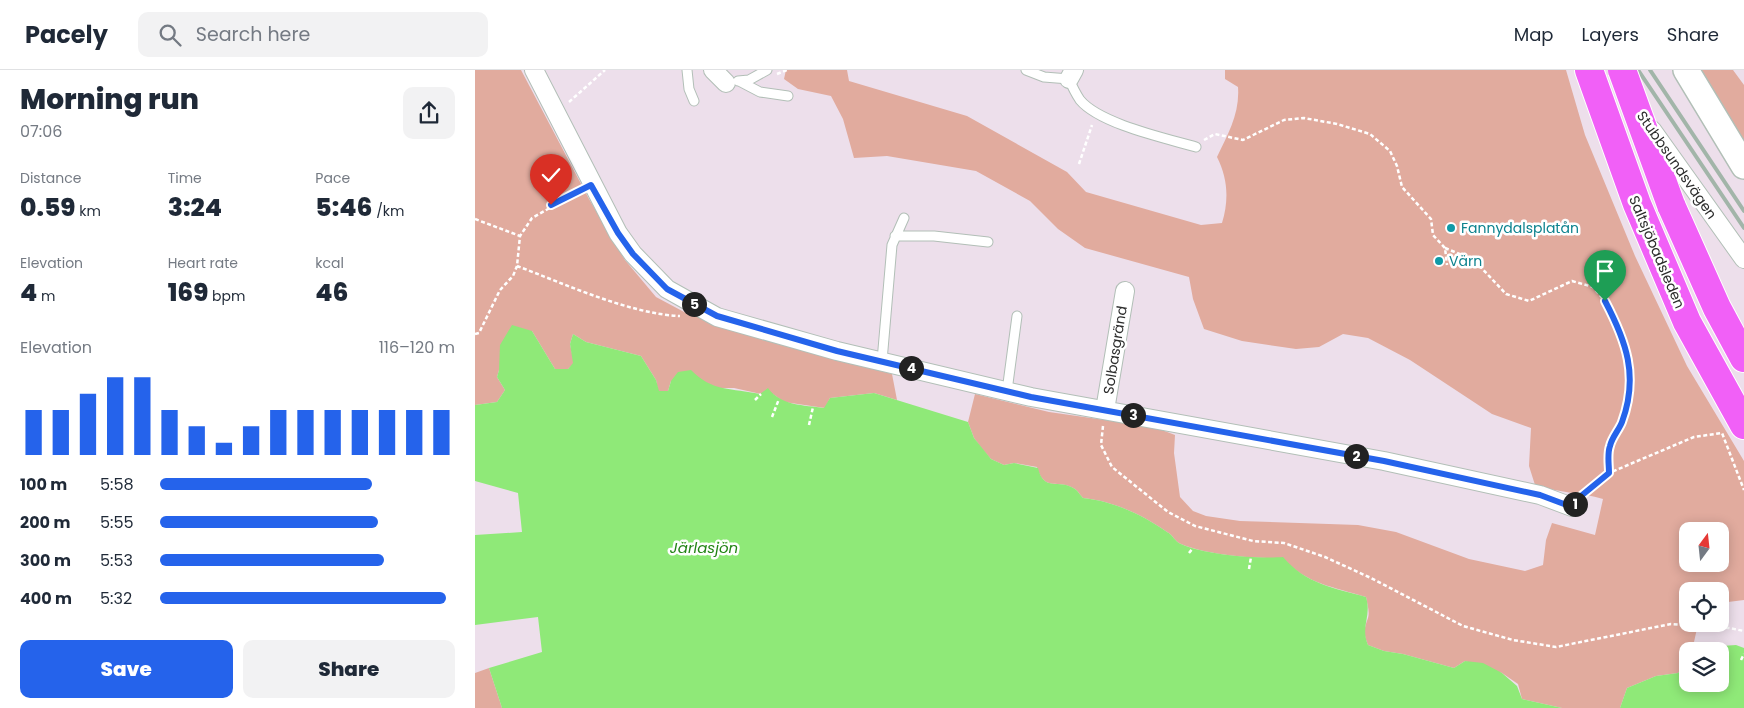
<!DOCTYPE html>
<html lang="en">
<head>
<meta charset="utf-8">
<style>
	body { margin:0; font-family:Poppins,sans-serif; background:#f2f2f3; color:#1f2937; height:100vh; display:flex; flex-direction:column; font-size:19px; white-space:nowrap }
	* { box-sizing:border-box; margin:0 }
	p { font-size:16px; color:#747a83 }
	.icon { flex:none; width:28px; height:28px; fill:none; stroke:currentColor; stroke-width:2; stroke-linecap:round; stroke-linejoin:round }
	.map { position:relative; flex:1; overflow:hidden }
	.sheet { display:flex; flex-direction:column; background:#fff; width:475px }
	.sheet>* { flex:none }
	.needle { width:32px; rotate:15deg }
	.fabs { position:absolute; left:1204px; top:452px; display:grid; gap:10px }
	.fabs a { display:grid; place-items:center; width:50px; height:50px; border-radius:10px; background:#fff; box-shadow:0 2px 12px #0003; font-size:25px }
	.pin { position:absolute; display:grid; place-items:center; width:42px; height:42px; color:#fff; margin:-51px -21px; border-radius:50% 50% 50% 0; rotate:-45deg; box-shadow:0 0 5px #0007 }
	.pin .icon { rotate:45deg }
	.km { position:absolute; width:25px; height:25px; margin:-12px; border-radius:50%; background:#222; color:#fff; font-size:14px; line-height:25px; text-align:center }
	.round { display:grid; place-items:center; flex:none; width:52px; height:52px; border-radius:10px; background:#f2f2f3 }
	.headline { display:flex; align-items:center; justify-content:space-between; height:85px; padding:0 20px }
	h1 { font-size:28px; font-weight:800; line-height:38px }
	.metrics { display:grid; grid-template-columns:repeat(3,1fr); gap:8px; height:85px; padding:5px 20px }
	.metrics div { display:grid; align-content:center }
	.metrics b { font-size:25px; font-weight:800 }
	.metrics small { font-size:14px; font-weight:400 }
	.metrics p { font-size:14px }
	.chart { height:140px; padding:10px 20px }
	.chart p { display:flex; justify-content:space-between }
	.chart svg { width:100%; height:90px; margin-top:5px; stroke:#2563eb; stroke-width:6 }
	.button { display:flex; gap:10px; margin-top:auto; padding:10px 20px }
	.button a { flex:1; height:58px; border-radius:10px; background:#2563eb; color:#fff; font-size:20px; font-weight:800; line-height:58px; text-align:center }
	.button a+a { background:#f2f2f3; color:#1f2937 }
	ul { padding:0 20px; list-style:none; font-size:16px }
	li { display:grid; grid-template-columns:80px 60px 1fr; align-items:center; height:38px }
	li i { height:12px; border-radius:6px; background:#2563eb }
	header { display:flex; align-items:center; gap:30px; box-sizing:border-box; height:70px; padding:0 25px; background:#fff; border-bottom:1px solid #e0e1e3 }
	header strong { font-size:24px }
	nav { display:flex; gap:28px; margin-inline-start:auto; font-size:18px }
	.search { width:350px; height:45px; background:#f2f2f3; display:flex; align-items:center; gap:12px; box-sizing:border-box; padding:0 18px; border-radius:10px; color:#747a83; font-size:19px }
	main { display:flex; flex:1; min-height:0 }
	.map>svg:first-child { display:block }
	.green { fill:#e1ab9e; fill-rule:evenodd }
	.water { fill:#8fe978 }
	.lines { fill:none; stroke-linecap:round; stroke-linejoin:round }
	.lane-casing { stroke:#b2bfb7; stroke-width:11 }
	.street-casing { stroke:#b2bfb7; stroke-width:20 }
	.secondary-casing { stroke:#b2bfb7; stroke-width:28 }
	.highway-casing { stroke:#fff; stroke-width:30 }
	.path { stroke:#fff; stroke-width:2.5; stroke-dasharray:4 2.5; stroke-linecap:butt }
	.lane { stroke:#fff; stroke-width:9 }
	.street { stroke:#fff; stroke-width:18 }
	.secondary { stroke:#fff; stroke-width:25 }
	.highway { stroke:#f160f7; stroke-width:28 }
	.rail { stroke:#a2b5a9; stroke-width:4 }
	.highway-bridge-casing { stroke:#fff; stroke-width:30; stroke-linecap:butt }
	.highway-bridge { stroke:#f160f7; stroke-width:28 }
	.route-casing { stroke:#fff; stroke-width:10 }
	.route { stroke:#2563eb; stroke-width:6 }
	.culture-dot { fill:#0f9aa8; stroke:#fff; stroke-width:2 }
	.labels { text-anchor:middle; stroke-width:5; stroke-linejoin:round; paint-order:stroke }
	.street-label { font-size:14px; fill:#2c2c2c; stroke:#fff }
	.culture-label { font-size:14px; fill:#0d838f; stroke:#fff; text-anchor:start }
	.water-label { font-size:15px; font-style:italic; fill:#228414; stroke:#fff }
</style>
</head>
<body>
<header>
<strong>Pacely</strong>
<div class="search"><svg class="icon" aria-label="search" viewBox="0 0 24 24"><circle cx="10" cy="10" r="6"/><path d="M15 15l6 6"/></svg>Search here</div>
<nav><a>Map</a><a>Layers</a><a>Share</a></nav>
</header>
<main>
<section class="sheet">
<div class="headline"><div><h1>Morning run</h1><p>07:06</p></div><a class="round"><svg class="icon" aria-label="share" viewBox="0 0 24 24"><path d="M12 15V3M7 8l5-5 5 5M5 13v7h14v-7"/></svg></a></div>
<div class="metrics">
<div><p>Distance</p><b>0.59<small> km</small></b></div>
<div><p>Time</p><b>3:24</b></div>
<div><p>Pace</p><b>5:46<small> /km</small></b></div>
</div>
<div class="metrics">
<div><p>Elevation</p><b>4<small> m</small></b></div>
<div><p>Heart rate</p><b>169<small> bpm</small></b></div>
<div><p>kcal</p><b>46</b></div>
</div>
<div class="chart"><p><span>Elevation</span>116–120 m</p>
<svg viewBox="0 0 160 44" preserveAspectRatio="none"><path d="M5 44V22M15 44V22M25 44V14M35 44V6M45 44V6M55 44V22M65 44V30M75 44V38M85 44V30M95 44V22M105 44V22M115 44V22M125 44V22M135 44V22M145 44V22M155 44V22"/></svg>
</div>
<ul>
<li><b>100 m</b>5:58<i style="width:72%"></i></li>
<li><b>200 m</b>5:55<i style="width:74%"></i></li>
<li><b>300 m</b>5:53<i style="width:76%"></i></li>
<li><b>400 m</b>5:32<i style="width:97%"></i></li>
</ul>
<div class="button"><a>Save</a><a>Share</a></div>
</section>
<div class="map">
<svg width="1269" height="638" viewBox="0 0 1269 638">
	<rect width="100%" height="100%" fill="#eddfeb"/>
	<!-- green -->
	<path class="green" d="M0,0H46L114,129L150,190L181,227L211,243L302,273L417,304L422,330L399,323L355,328L350,338L309,332L298,324H286L259,318H243L227,311H196L193,321H183L181,310L166,286L111,272L98,264L95,274L99,293L93,299H80L57,261L24,300L22,307L30,320L22,332L0,335Z
		M311,0H372L374,11L492,46L592,102L611,122L726,155L747,153C754,130 753,109 742,87C753,64 765,43 763,17L750,9V0H1091L1110,65L1160,186L1212,296L1269,391V530L1245,533V521H1212V554H1223L1217,581H1212V592L1203,603L1181,606L1152,618L1145,638H1087L1047,629L1043,614L1027,603L990,591L979,598L928,584L909,581L893,575C888,563 889,559 893,548C895,542 892,533 891,527C859,517 831,514 808,488C782,489 731,485 706,474C700,472 698,465 692,462C668,445 638,431 608,428C605,425 603,421 600,419C583,408 569,423 562,397L539,393L529,395L516,389L508,380L499,368L493,352L500,324L574,342L679,357L700,365L699,383L705,427L718,441L731,446L765,451L883,455L921,462L994,489L1050,501L1068,495L1071,470L1077,453L1120,465L1128,429C1106,422 1082,423 1060,415L1054,396L1056,358L1017,344L935,290L893,268L868,264L844,277L821,279L767,271L729,259L718,229L714,207L610,178L583,159L555,131L501,101L412,86L379,88L368,49L356,26L323,19L309,9ZM1212,461H1245V494H1212Z
		M1222,0H1258L1269,15V76Z
		M14,598L27,638H0V603Z"/>
	<!-- water -->
	<path class="water" d="M37,255L57,261L80,299H93L98,293L95,274L98,264L111,272L166,286L181,310L184,321H193L196,311L203,302L216,300C237,322 257,318 285,324L293,318C306,336 329,335 349,338L355,328L399,323L493,352L499,368L516,389L529,395L539,393L563,398C569,423 584,408 600,419C603,421 605,425 608,428C638,431 668,445 692,462C698,465 700,472 706,474C731,485 782,489 808,487C831,514 859,518 891,527C897,547 885,556 893,575L909,581L928,584L979,598L990,591L1008,593L1027,603L1042,616L1047,629L1087,638H27L14,598L67,582L63,547L0,555V465L47,462L43,423L0,411V335L22,332L30,320L22,307L24,300L25,275Z
		M1261,575L1269,578V638H1145L1152,618L1181,606L1203,603L1212,592V614H1245V581H1217L1218,578Z"/>
	<g class="lines">
		<defs>
			<path id="lane" d="M212,0L214,19L219,31
				M551,0L569,7L594,9C597,16 601,24 605,30C625,54 690,68 721,77
				M263,11L274,10L292,0
				M264,11L285,22L313,26
				M420,166H459L513,172
				M407,291L417,175L429,148
				M532,321L542,246"/>
			<path id="street" d="M59,0L143,163L158,184L192,219L242,247L362,281L556,327L909,391L1065,425L1097,437
				M238,0L251,13
				M594,9L599,0
				M1177,60L1269,189
				M630,340L650,221"/>
			<path id="secondary" d="M1211,0L1269,96"/>
			<path id="highway" d="M1114,0L1162,134L1212,252L1269,355
				M1196,135L1242,238L1269,288"/>
		</defs>
		<!-- lane casing -->
		<use href="#lane" class="lane-casing"/>
		<!-- street casing -->
		<use href="#street" class="street-casing"/>
		<!-- secondary casing -->
		<use href="#secondary" class="secondary-casing"/>
		<!-- highway casing -->
		<use href="#highway" class="highway-casing"/>
		<!-- path -->
		<path class="path" d="M302,4L312,0
			M94,32L130,0
			M729,70L740,64L768,70L809,50L829,48L862,54L895,64L915,81L922,96L927,117L956,149L958,165L970,178L972,195
			M604,94L617,55
			M0,149L45,166
			M970,178L999,190L1031,224L1054,231L1097,211L1118,217L1130,231L1147,263L1155,299L1153,324L1147,351L1134,377V403
			M42,196C90,214 155,244 205,246
			M0,264L4,263L25,220L38,206L42,196L45,166L57,148L105,121
			M280,330L286,324
			M297,347L304,329
			M334,355L338,337
			M628,356L626,375L637,397L693,442L720,456L778,471L809,473L850,487L896,508L988,556L1038,570L1081,577L1196,554L1254,558L1269,561
			M1107,425L1134,403L1219,367L1247,363L1269,420
			M714,483L718,478
			M774,499L776,487
			M1266,590L1269,584"/>
		<!-- lane -->
		<use href="#lane" class="lane"/>
		<!-- street -->
		<use href="#street" class="street"/>
		<!-- secondary -->
		<use href="#secondary" class="secondary"/>
		<!-- highway -->
		<use href="#highway" class="highway"/>
		<!-- rail -->
		<path class="rail" d="M1163,0L1269,158
			M1175,0L1269,141"/>
		<defs>
			<path id="highway-bridge" d="M1147,0L1196,135"/>
		</defs>
		<!-- highway-bridge casing -->
		<use href="#highway-bridge" class="highway-bridge-casing"/>
		<!-- highway-bridge -->
		<use href="#highway-bridge" class="highway-bridge"/>
	</g>
	<g class="lines">
		<defs>
			<path id="route" d="M76,135L116,115L143,163L158,184L192,219L242,246L362,281L556,327L909,391L1065,425L1097,437L1106,426L1134,403C1134,394 1132,384 1135,376C1137,367 1144,360 1147,352C1164,306 1151,271 1130,231"/>
		</defs>
		<!-- route casing -->
		<use href="#route" class="route-casing"/>
		<!-- route -->
		<use href="#route" class="route"/>
	</g>
	<!-- markers -->
	<g class="culture-dot">
		<circle cx="976" cy="158" r="5"/>
		<circle cx="964" cy="191" r="5"/>
	</g>
	<g class="labels">
		<!-- street labels -->
		<g class="street-label">
			<text transform="translate(1202 95) rotate(55)" y="5">Stubbsundsvägen</text>
			<text transform="translate(1182 182) rotate(67)" y="5">Saltsjöbadsleden</text>
			<text transform="translate(640 280) rotate(-81)" y="5">Solbasgränd</text>
		</g>
		<!-- culture labels -->
		<g class="culture-label">
			<text x="986" y="163">Fannydalsplatån</text>
			<text x="974" y="196">Värn</text>
		</g>
		<!-- water labels -->
		<g class="water-label">
			<text x="229" y="483">Järlasjön</text>
		</g>
	</g>
</svg>
<div class="fabs">
<a><svg class="needle" viewBox="-14 -14 28 28"><path d="M0-13l5 13h-10z" fill="#e53935"/><path d="M0 13l5-13h-10z" fill="#747a83"/></svg></a>
<a><svg class="icon" aria-label="locate" viewBox="0 0 24 24"><circle cx="12" cy="12" r="6"/><path d="M12 2v4M12 18v4M2 12h4M18 12h4"/></svg></a>
<a><svg class="icon" aria-label="layers" viewBox="0 0 24 24"><path d="M12 4l9 5-9 5-9-5zM3 14l9 5 9-5"/></svg></a>
</div>
<div class="pin" style="left:1130px;top:231px;background:#1e9e55"><svg class="icon" aria-label="arrive" viewBox="0 0 24 24"><path d="M6 21V4h12l-3 4 3 4H6"/></svg></div>
<div class="pin" style="left:76px;top:135px;background:#d93025"><svg class="icon" aria-label="check" viewBox="0 0 24 24"><path d="M5 12l5 5 9-10"/></svg></div>
<b class="km" style="left:1100px;top:434px">1</b>
<b class="km" style="left:881px;top:386px">2</b>
<b class="km" style="left:658px;top:345px">3</b>
<b class="km" style="left:436px;top:298px">4</b>
<b class="km" style="left:219px;top:234px">5</b>
</div>
</main>
</body>
</html>
